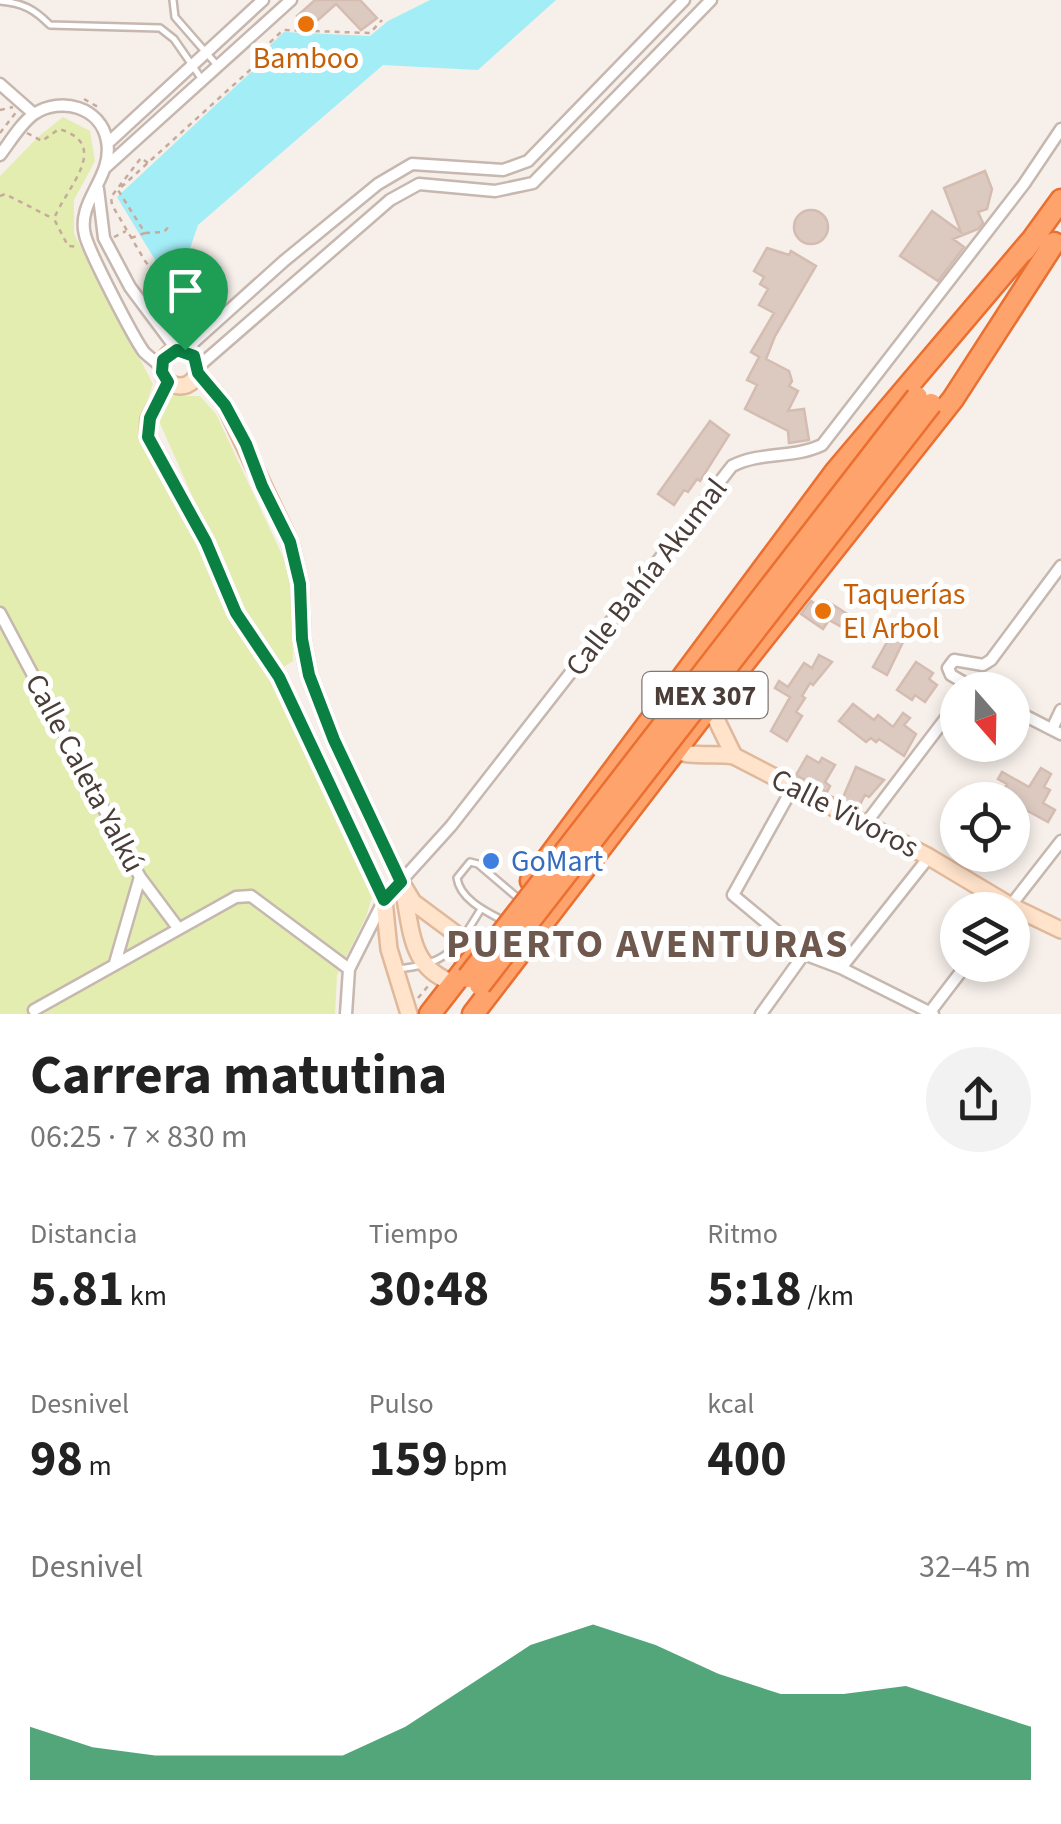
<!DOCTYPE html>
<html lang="es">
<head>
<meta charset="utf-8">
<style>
	body { margin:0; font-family:"Source Sans 3",sans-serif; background:#f2f2f2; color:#222; height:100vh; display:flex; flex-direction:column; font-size:38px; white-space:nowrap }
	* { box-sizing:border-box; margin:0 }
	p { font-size:32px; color:#767676 }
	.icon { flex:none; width:55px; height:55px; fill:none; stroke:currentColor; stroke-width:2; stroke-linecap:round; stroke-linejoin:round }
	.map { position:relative; height:1014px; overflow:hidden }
	.sheet { display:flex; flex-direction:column; background:#fff; flex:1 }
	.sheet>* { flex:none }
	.needle { width:65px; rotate:160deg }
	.fabs { position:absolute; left:940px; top:672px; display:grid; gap:20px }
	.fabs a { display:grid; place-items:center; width:90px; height:90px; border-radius:50%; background:#fff; box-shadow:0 5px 15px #0003; font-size:50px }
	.pin { position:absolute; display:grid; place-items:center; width:85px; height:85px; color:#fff; margin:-102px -42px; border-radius:50% 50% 50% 0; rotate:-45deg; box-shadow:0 0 10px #0007 }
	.pin .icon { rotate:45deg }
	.round { display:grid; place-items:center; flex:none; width:105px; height:105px; border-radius:52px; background:#f2f2f2 }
	.head { display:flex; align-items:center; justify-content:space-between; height:170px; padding:0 30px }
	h1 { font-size:55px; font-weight:700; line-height:75px }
	.stats { display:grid; grid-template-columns:repeat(3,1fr); gap:15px; height:170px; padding:10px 30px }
	.stats div { display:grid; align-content:center }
	.stats b { font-size:50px; font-weight:700 }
	.stats small { font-size:28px; font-weight:400 }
	.stats p { font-size:28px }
	.chart { height:280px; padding:20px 30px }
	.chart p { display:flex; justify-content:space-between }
	.chart svg { width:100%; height:180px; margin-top:10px; fill:#0b8043; opacity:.7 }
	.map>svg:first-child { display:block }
	.green { fill:#e3edb0 }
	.water { fill:#a3edf7 }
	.building { fill:#dccac1; stroke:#d4bcb1; stroke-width:2.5 }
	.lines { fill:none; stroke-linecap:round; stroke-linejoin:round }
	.lane-casing { stroke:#c6b7af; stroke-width:10 }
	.street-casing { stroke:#c6b7af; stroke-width:15 }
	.secondary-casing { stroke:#e0b99b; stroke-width:20 }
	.highway-casing { stroke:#ea6f30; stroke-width:25 }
	.path { stroke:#c6ab9c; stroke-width:2.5; stroke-dasharray:5 5; stroke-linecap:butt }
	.lane { stroke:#fff; stroke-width:5 }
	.street { stroke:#fff; stroke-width:10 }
	.secondary { stroke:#ffe3cb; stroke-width:15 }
	.highway { stroke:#ffa36c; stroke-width:20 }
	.highway-bridge-casing { stroke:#ea6f30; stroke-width:25; stroke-linecap:butt }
	.highway-bridge { stroke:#ffa36c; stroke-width:20 }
	.route-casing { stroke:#fff; stroke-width:20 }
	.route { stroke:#0b8043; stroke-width:12 }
	.food-dot { fill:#e8710a; stroke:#fff; stroke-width:4 }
	.shop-dot { fill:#3f7fe0; stroke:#fff; stroke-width:4 }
	.labels { text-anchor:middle; stroke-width:10; stroke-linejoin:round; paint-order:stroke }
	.shield { fill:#fff; stroke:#817773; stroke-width:2.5 }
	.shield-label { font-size:28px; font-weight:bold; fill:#4b3d37 }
	.food-label { font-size:30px; fill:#c56008; stroke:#fff }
	.street-label { font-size:30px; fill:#4b3d37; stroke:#fff }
	.shop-label { font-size:30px; fill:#366cbe; stroke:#fff; text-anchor:start }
	.district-label { font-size:40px; font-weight:bold; letter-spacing:2.5px; fill:#6f584d; stroke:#fff }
</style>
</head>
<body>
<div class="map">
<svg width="1061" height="1014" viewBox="0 0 1061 1014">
	<rect width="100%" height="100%" fill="#f6efea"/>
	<!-- green -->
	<path class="green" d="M63,117L90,131L95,161L74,200V234L153,384L142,416L293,713L374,890L366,917L337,975L335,1014H0V176L38,137Z
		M166,396H200L216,414L292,576L293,661L282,668L244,612L158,419Z"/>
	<!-- water -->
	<path class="water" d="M430,0H556L478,70L383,65L198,225L179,281L189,295L183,306L117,197L264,60L265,50L284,32L370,36L388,21Z"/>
	<!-- building -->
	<path class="building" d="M315,0H360L377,18L361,30L336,4L309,28L297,16Z
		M985,171L992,189L987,209L978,212L983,223L978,229L953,239L964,247L938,281L900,256L932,211L961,232L944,188Z
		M794 227a17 17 0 1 1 34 0a17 17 0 1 1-34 0Z
		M767,248L789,255L791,251L816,266L775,336L766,359L789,371L792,381L789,386L798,391L788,411L804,409L809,440L789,443L788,431L745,409L757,385L747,380L759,357L751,352L774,313L759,305L768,289L760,284L764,277L754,271Z
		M710,421L729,435L700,481L697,479L688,492L684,490L674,505L658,494Z
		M811,601L822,608L827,601L847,614L840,626L829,620L823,629L801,614Z
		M891,635L903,642L887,675L873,667Z
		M819,655L832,662L813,685L810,683L802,696L805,698L796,712L802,716L787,741L771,731L790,697L775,688L779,681L788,687L804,663L812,668Z
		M916,662L933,673L929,679L937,685L925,702L915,695L912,700L897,690Z
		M853,704L874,720L878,715L893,727L903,713L910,718L904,725L916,734L904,756L879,739L876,742L871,738L866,742L839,721Z
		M807,756L819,763L822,758L835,765L825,782L830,786L827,792L796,775Z
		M856,767L884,780L869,797L865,795L858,808L842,800Z
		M1041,768L1051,774L1044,787L1050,790L1043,803L1055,810L1048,822L1026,810L1022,815L1013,810L1016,805L1012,800H998L1007,784L998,779L1002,772L1029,787Z"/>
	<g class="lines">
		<defs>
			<path id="lane" d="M173,0L175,17L216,64
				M0,1C23,3 34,9 50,25L160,28L174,39L201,78
				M502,920C485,911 460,899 457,878L470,862L478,864L518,898
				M396,969C446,965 456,950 481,909"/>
			<path id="street" d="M0,84L34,114
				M108,143L263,0
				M0,155C10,142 21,123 34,114C61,96 101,107 107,141C114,177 76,201 85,235C89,252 133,337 144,352C149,357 156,362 162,367
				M106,167L291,0
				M98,189L104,238L130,287L177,350
				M185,350L284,261L378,184L412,164L503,170L528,161L684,0
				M199,366L390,200L419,184L495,191L533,183L711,0
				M0,613L140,877L178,928
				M977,690L951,675L948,668L954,660L983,665L991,660L1061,566
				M1012,709L1061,734
				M1052,729L1061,710
				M793,787L733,895L804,954L841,968L933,1014
				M866,823L958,702
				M1008,909L1061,841
				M115,963L140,877
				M841,968L929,857
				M34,1010L236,897L251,896L349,969
				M930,1012L966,965
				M346,1014L349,969L384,900L451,826L732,466C761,451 793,459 822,445L1024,184L1061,129
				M761,1014L804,954"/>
			<path id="secondary" d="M162 368a18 18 0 1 1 36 0a18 18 0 1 1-36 0Z
				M198,373L225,405L290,542L300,584L302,639L309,675L334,740L401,882L413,902L479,951
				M168,382L149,419L148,437L206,542L236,613L279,677L384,900L389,949L409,1014
				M702,706L714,715L734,756
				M670,749C689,758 713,753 734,756L929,857L1011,906L1061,930
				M404,894C412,933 411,969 454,983"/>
			<path id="highway" d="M1024,251L1061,200
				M531,881L836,471L1031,241
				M430,1014L475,956
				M473,1014L702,716L953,399L1054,243"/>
		</defs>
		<!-- lane casing -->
		<use href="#lane" class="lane-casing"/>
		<!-- street casing -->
		<use href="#street" class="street-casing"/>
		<!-- secondary casing -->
		<use href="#secondary" class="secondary-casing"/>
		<!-- highway casing -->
		<use href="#highway" class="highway-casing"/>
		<!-- path -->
		<path class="path" d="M84,99L98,107
			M0,110L13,107
			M0,133L17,111
			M27,133L42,141L59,129C113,145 65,189 54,219L68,246L79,247
			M148,163L141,158L111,197L112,205L145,261L196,324
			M0,196L5,194L52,218
			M145,233L164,232L170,225
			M114,237L126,231
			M131,238L145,233L118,190L261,60V51L283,30L370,33L382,20
			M418,998L429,985"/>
		<!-- lane -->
		<use href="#lane" class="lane"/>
		<!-- street -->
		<use href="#street" class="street"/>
		<!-- secondary -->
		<use href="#secondary" class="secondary"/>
		<!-- highway -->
		<use href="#highway" class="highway"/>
		<defs>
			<path id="highway-bridge" d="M468,977L917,397
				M480,985L931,404"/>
		</defs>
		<!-- highway-bridge casing -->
		<use href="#highway-bridge" class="highway-bridge-casing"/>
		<!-- highway-bridge -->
		<use href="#highway-bridge" class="highway-bridge"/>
	</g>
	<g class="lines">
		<defs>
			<path id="route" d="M177,350L194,356L198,373L225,405L246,444L262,486L290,542L300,584L302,639L309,675L334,740L401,882L384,900L279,677L236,613L206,542L148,437L150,418L168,382L162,372L163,360Z"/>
		</defs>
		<!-- route casing -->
		<use href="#route" class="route-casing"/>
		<!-- route -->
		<use href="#route" class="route"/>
	</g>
	<!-- markers -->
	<g class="food-dot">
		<circle cx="306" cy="24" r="10"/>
		<circle cx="823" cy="611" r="10"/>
	</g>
	<circle class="shop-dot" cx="491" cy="861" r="10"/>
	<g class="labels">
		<!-- shield labels -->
		<rect class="shield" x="642.5" y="672" width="125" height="46" rx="8"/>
		<g class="shield-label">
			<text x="705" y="705">MEX 307</text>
		</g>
		<!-- food labels -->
		<g class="food-label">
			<text x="306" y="68">Bamboo</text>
			<text x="843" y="604" text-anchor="start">Taquerías<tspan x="843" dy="34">El Arbol</tspan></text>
		</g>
		<!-- street labels -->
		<g class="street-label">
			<text transform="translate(646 577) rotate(-52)" y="10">Calle Bahía Akumal</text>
			<text transform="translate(85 773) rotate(62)" y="10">Calle Caleta Yalkú</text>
			<text transform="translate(845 813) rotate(27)" y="10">Calle Vivoros</text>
		</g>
		<!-- shop labels -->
		<g class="shop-label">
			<text x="511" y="871">GoMart</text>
		</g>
		<!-- district labels -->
		<g class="district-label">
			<text x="648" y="957">PUERTO AVENTURAS</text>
		</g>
	</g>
</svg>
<div class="fabs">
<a><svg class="needle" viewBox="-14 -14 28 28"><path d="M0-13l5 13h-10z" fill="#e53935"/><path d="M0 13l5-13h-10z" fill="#767676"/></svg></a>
<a><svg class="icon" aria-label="locate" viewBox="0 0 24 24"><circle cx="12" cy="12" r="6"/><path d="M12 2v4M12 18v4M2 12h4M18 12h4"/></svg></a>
<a><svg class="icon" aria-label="layers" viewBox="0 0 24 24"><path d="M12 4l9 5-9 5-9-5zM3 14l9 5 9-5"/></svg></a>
</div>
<div class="pin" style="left:185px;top:350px;background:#1e9e55"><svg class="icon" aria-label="arrive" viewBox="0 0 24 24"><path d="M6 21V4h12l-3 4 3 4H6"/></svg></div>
</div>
<section class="sheet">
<div class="head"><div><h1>Carrera matutina</h1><p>06:25 · 7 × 830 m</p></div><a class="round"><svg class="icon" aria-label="share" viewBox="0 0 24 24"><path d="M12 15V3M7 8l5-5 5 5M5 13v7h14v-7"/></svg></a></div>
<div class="stats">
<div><p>Distancia</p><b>5.81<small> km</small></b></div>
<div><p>Tiempo</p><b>30:48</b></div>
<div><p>Ritmo</p><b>5:18<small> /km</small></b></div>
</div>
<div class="stats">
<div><p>Desnivel</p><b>98<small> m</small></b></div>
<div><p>Pulso</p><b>159<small> bpm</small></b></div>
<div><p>kcal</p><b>400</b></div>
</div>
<div class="chart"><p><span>Desnivel</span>32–45 m</p>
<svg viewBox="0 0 160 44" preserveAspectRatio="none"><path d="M0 44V31L10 36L20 38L30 38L40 38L50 38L60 31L70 21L80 11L90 6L100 11L110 18L120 23L130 23L140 21L150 26L160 31V44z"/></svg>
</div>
</section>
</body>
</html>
